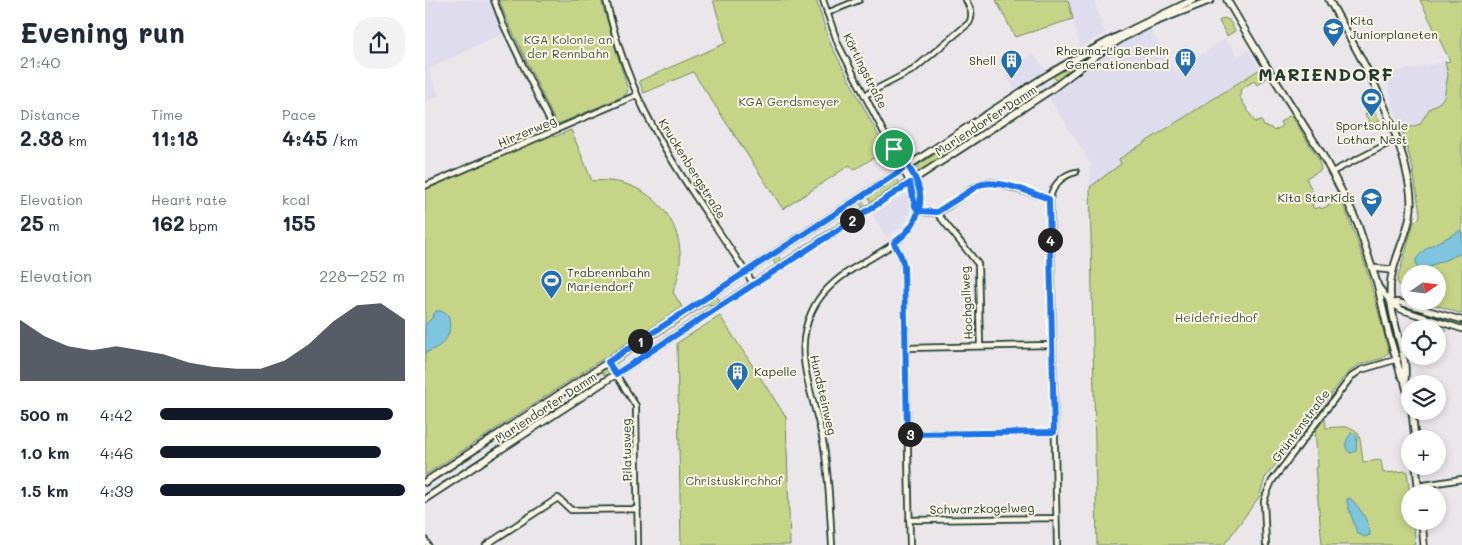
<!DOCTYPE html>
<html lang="en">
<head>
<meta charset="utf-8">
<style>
	body { margin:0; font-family:Mali,sans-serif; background:#f2f2f3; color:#1f2937; height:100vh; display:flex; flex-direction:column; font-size:19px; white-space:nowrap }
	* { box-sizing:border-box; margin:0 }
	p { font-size:16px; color:#747a83 }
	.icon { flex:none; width:28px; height:28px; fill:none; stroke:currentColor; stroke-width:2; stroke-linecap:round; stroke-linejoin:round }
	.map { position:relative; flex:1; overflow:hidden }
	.details { display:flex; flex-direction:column; background:#fff; width:425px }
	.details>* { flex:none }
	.needle { width:32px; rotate:76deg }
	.fabs { position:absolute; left:976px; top:265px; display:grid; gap:10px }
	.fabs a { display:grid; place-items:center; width:45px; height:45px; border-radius:50%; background:#fff; box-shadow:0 2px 8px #0003; font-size:25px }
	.pin { position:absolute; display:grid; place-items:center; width:42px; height:42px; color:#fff; margin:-21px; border:2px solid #fff; border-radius:50%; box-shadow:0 1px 5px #0007 }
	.km { position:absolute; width:25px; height:25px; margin:-12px; border-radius:50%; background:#222; color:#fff; font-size:14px; line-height:25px; text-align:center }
	.round { display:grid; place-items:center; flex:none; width:52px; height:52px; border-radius:20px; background:#f2f2f3 }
	.summary { display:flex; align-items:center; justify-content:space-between; height:85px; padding:0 20px }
	h1 { font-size:28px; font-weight:700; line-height:38px }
	.metrics { display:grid; grid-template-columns:repeat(3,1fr); gap:8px; height:85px; padding:5px 20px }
	.metrics div { display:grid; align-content:center }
	.metrics b { font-size:21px; font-weight:700 }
	.metrics small { font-size:14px; font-weight:400 }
	.metrics p { font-size:14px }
	.chart { height:140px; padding:10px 20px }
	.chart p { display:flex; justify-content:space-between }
	.chart svg { width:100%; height:90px; margin-top:5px; fill:#111827; opacity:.7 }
	ul { padding:0 20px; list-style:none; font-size:16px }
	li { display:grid; grid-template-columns:80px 60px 1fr; align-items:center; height:38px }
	li i { height:12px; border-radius:6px; background:#111827 }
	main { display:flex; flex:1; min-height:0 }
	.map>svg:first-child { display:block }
	.built { fill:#dfdced }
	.green { fill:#c6d488; stroke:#72885e; fill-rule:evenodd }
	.water { fill:#7fc5e0; stroke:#598f9b }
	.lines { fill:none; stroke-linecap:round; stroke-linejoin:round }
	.minor-casing { stroke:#1f3d34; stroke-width:8 }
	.major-casing { stroke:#1f3d34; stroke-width:9 }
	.minor { stroke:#fcf5e5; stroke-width:4.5 }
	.major { stroke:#fcf5e5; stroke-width:5.5 }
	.route-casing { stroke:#fff; stroke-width:10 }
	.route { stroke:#1a73e8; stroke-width:6 }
	.labels { text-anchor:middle; stroke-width:4; stroke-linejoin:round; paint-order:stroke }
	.poi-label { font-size:12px; fill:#1f3d34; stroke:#fcf5e5; text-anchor:start }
	.park-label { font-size:12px; fill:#405b45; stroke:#fcf5e5 }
	.street-label { font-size:12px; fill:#1f3d34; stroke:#fcf5e5 }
	.district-label { font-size:18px; font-weight:bold; letter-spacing:1px; fill:#1f3d34; stroke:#fcf5e5 }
</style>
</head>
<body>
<main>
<section class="details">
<div class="summary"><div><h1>Evening run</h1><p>21:40</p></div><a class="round"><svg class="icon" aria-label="share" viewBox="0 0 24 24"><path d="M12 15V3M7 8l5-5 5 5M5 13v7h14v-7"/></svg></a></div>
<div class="metrics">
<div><p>Distance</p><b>2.38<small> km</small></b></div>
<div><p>Time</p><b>11:18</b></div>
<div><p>Pace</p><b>4:45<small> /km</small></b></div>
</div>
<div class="metrics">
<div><p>Elevation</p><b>25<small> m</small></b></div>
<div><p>Heart rate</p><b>162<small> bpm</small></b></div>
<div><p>kcal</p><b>155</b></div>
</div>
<div class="chart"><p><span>Elevation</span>228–252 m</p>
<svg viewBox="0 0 160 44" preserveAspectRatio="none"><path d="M0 44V14L10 22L20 27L30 29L40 27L50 29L60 31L70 35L80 37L90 38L100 38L110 34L120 26L130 15L140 7L150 6L160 14V44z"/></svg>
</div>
<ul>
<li><b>500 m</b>4:42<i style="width:95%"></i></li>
<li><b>1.0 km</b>4:46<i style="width:90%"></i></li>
<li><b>1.5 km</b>4:39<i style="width:100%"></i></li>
</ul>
</section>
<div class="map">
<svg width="1037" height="545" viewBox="0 0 1037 545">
	<rect width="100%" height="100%" fill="#ebe6ea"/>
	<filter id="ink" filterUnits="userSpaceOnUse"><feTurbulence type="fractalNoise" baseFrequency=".02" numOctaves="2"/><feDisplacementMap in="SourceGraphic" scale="10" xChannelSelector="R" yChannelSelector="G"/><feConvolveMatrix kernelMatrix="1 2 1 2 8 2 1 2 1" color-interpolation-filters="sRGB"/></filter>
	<g filter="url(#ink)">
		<!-- built -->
		<path class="built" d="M0,0H67L80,32L3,69L14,96L0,102Z
			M643,0H669L680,33L655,48Z
			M724,28L749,69L748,73L800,39L803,44L805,43L813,57L823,50L835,69L694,159L696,164L665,187L666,164L623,96L684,50Z
			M609,54L620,70L590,89L580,73Z
			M1020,62L1023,75L1019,97L1015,102L1004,109L995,124L981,129L980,125L975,126L959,74Z
			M478,194L483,195L484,211L482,219L476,227L462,237L447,215Z"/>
		<!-- green -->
		<path class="green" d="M74,0H176L203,90L201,95L133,124L131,123L82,20Z
			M288,0H391L406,45L461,150L429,170L425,165L358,209L268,72L219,93L214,81L301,43Z
			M571,0H643L648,19L590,37Z
			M995,0H1037V314L999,301H1012V274H985V296L979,294L972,281L989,222L994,219L995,214L988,169L977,130L995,124L1004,109L1015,102L1019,97L1023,75L1020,62L1025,61Z
			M799,18L804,20L810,31L802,36L794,21Z
			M668,52V53L632,82L628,75Z
			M835,69L842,78L832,85L829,81L815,90L816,94L814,96L830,122L836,120L839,126L846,128L849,131L857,126L855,122L866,115L894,160L896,170L881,178L892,201L887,205L889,209L895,207L896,209L916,200C938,249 951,302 964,353L961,354L958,358L933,365L921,375L840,478L834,497L799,545H672L665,187L696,164L694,159Z
			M946,105L955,121L947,125L940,115L942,113L940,108Z
			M146,130L167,181C230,175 273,233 248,292L257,307L0,475V188L127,133L129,137Z
			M516,150H518L520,156L495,172L492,166Z
			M471,177L476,185L446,203L443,196Z
			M436,200L442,207L351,266L347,258ZM435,203L438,208L356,261L353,256Z
			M291,295L295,301L288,309L192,370L187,363ZM282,304L288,305L193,368L190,364Z
			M980,306L1037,322V327L979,308Z
			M295,316L361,417L365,545H256L252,343Z
			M990,324H996L1021,330L1019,333L1013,334L1012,329H985V337L981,334C983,329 985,327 990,324Z
			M180,368L185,375L0,496V494L180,376L177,372L0,487V485Z
			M900,418L901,428C937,424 934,430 938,462L956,460L958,473L982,471L985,496V521H988L991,545H897L891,477L890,468L893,467L890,431Z"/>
		<!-- water -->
		<path class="water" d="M1037,230V253L1010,264L999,270H995L991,265V259L1000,249L1007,245Z
			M11,311H16L23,315C29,337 18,346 0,353V325L6,319Z
			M927,432L932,436L931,451L925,453C917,447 922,438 927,432Z
			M925,498C934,506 945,523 945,535L939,537L932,533L922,502V499Z"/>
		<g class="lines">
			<defs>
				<path id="minor" d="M69,0L78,24L129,130
					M181,0C191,43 206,86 227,125C256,180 295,231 329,285
					M398,0L413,44L485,183L490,206L493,211
					M402,13L434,0
					M440,95L488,70L544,23C549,15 545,8 541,0
					M907,172L972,139
					M0,186L212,95
					M493,211C499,212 507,214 513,212C533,204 547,179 571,183L625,199
					M512,213L553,264L555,346
					M469,243L476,256L479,269L485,545
					M954,287L966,303L977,310L1037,329
					M966,303L972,302L981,304L1037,320
					M481,348L627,345
					M183,362L211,406L213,545
					M482,434L629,432
					M993,486L1037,479
					M484,520L631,518
					M0,540L3,545
					M61,545L133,498L146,510L213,509
					M407,545C405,512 404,479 399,447C392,401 365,356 387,311C395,293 413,278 429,268C452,253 485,241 493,212C496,200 496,187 489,176C484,167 478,153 469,149
					M632,545L625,199C627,186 637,175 651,172
					M841,545L839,501L841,495L847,481L926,377L936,370L973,359"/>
				<path id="major" d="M802,0L840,64L897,154L925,207L933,225L952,283L964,335L976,375L980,381
					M904,0C933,52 963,103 979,161C982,174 986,188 986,202C987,227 970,254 966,279C962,307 974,333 979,360C981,368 980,375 980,383C981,389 984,395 985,401
					M947,268L968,270
					M987,411L990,439
					M991,466L994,494
					M0,482L619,77C667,48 717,24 768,0
					M0,499L627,89L673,54L699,37L730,22L786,0
					M997,521L999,545"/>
			</defs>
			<!-- minor casing -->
			<use href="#minor" class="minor-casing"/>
			<!-- major casing -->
			<use href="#major" class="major-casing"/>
			<!-- minor -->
			<use href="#minor" class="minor"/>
			<!-- major -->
			<use href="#major" class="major"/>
		</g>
	</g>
	<g class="lines" filter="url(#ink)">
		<defs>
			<path id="route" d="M469,149V154L477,170L183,362L191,374L485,183L490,206L493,211C490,225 480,235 469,243L476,256L479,266L482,434L629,432L624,199C607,193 572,178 554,185L512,212L493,211C502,190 484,167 473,151L469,149"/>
		</defs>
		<!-- route casing -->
		<use href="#route" class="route-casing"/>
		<!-- route -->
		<use href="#route" class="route"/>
	</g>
	<!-- icons -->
	<defs>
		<symbol id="school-pin" viewBox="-11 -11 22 30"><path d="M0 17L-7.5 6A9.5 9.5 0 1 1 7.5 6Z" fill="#1f6fb2" stroke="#fcf5e5"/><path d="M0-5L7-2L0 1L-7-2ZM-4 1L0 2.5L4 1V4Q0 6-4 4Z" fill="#fff"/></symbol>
		<symbol id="building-pin" viewBox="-11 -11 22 30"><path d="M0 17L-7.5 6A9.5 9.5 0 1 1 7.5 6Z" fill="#1f6fb2" stroke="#fcf5e5"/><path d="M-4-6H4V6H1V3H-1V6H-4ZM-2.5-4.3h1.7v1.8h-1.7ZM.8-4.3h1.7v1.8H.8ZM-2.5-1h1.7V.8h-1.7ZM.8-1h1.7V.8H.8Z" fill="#fff"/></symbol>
		<symbol id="stadium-pin" viewBox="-11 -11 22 30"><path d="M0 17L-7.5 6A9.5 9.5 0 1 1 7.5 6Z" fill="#1f6fb2" stroke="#fcf5e5"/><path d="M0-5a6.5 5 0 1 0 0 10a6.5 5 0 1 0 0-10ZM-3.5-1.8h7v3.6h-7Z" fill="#fff"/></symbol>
	</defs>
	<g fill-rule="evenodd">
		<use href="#school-pin" x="896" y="16" width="25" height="34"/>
		<use href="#building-pin" x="748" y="46" width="25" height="34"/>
		<use href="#building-pin" x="574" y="48" width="25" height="34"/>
		<use href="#stadium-pin" x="934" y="86" width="25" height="34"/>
		<use href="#school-pin" x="934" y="186" width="25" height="34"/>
		<use href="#stadium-pin" x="114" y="268" width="25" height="34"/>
		<use href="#building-pin" x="300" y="360" width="25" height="34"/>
	</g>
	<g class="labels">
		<!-- poi labels -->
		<g class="poi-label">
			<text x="925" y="25">Kita<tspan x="925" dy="14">Juniorplaneten</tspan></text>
			<text x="744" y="55" text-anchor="end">Rheuma-Liga Berlin<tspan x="744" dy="14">Generationenbad</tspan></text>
			<text x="571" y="65" text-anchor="end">Shell</text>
			<text x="947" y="130" text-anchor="middle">Sportschlule<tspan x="947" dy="14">Lothar Nest</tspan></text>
			<text x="930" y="202" text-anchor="end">Kita StarKids</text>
			<text x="142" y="277">Trabrennbahn<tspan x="142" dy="14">Mariendorf</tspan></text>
			<text x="329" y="376">Kapelle</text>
		</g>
		<!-- park labels -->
		<g class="park-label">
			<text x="143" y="44">KGA Kolonie an<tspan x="143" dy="14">der Rennbahn</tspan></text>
			<text x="364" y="106">KGA Gerdsmeyer</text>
			<text x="791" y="322">Heidefriedhof</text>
			<text x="309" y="485">Christuskirchhof</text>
		</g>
		<!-- street labels -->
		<g class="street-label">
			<text transform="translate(440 71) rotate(63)" y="4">Körtingstraße</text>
			<text transform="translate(561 121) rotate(-33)" y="4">Mariendorfer Damm</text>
			<text transform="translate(102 132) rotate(-23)" y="4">Hirzerweg</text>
			<text transform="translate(267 169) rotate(58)" y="4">Kruckenbergstraße</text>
			<text transform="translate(542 303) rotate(-93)" y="4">Hochgallweg</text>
			<text transform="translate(398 395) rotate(77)" y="4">Hundsteinweg</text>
			<text transform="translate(121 408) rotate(-33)" y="4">Mariendorfer Damm</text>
			<text transform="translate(876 426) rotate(-53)" y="4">Grüntenstraße</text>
			<text transform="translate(202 450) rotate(-91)" y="4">Pilatusweg</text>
			<text transform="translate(557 509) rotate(-1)" y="4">Schwarzkogelweg</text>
		</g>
		<!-- district labels -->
		<g class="district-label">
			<text x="901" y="81">MARIENDORF</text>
		</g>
	</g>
</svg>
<div class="fabs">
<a><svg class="needle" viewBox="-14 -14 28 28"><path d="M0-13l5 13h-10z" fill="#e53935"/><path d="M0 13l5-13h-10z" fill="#747a83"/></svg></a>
<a><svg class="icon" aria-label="locate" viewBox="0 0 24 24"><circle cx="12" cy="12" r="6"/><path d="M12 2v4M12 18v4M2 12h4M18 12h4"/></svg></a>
<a><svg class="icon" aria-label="layers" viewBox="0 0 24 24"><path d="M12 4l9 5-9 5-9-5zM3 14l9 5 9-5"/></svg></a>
<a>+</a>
<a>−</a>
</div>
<div class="pin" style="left:469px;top:149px;background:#1e9e55"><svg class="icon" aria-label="arrive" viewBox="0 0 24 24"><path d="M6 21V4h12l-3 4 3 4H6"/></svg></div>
<b class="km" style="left:215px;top:341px">1</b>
<b class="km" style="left:427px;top:220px">2</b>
<b class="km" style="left:485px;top:434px">3</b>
<b class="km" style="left:625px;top:240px">4</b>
</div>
</main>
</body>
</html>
